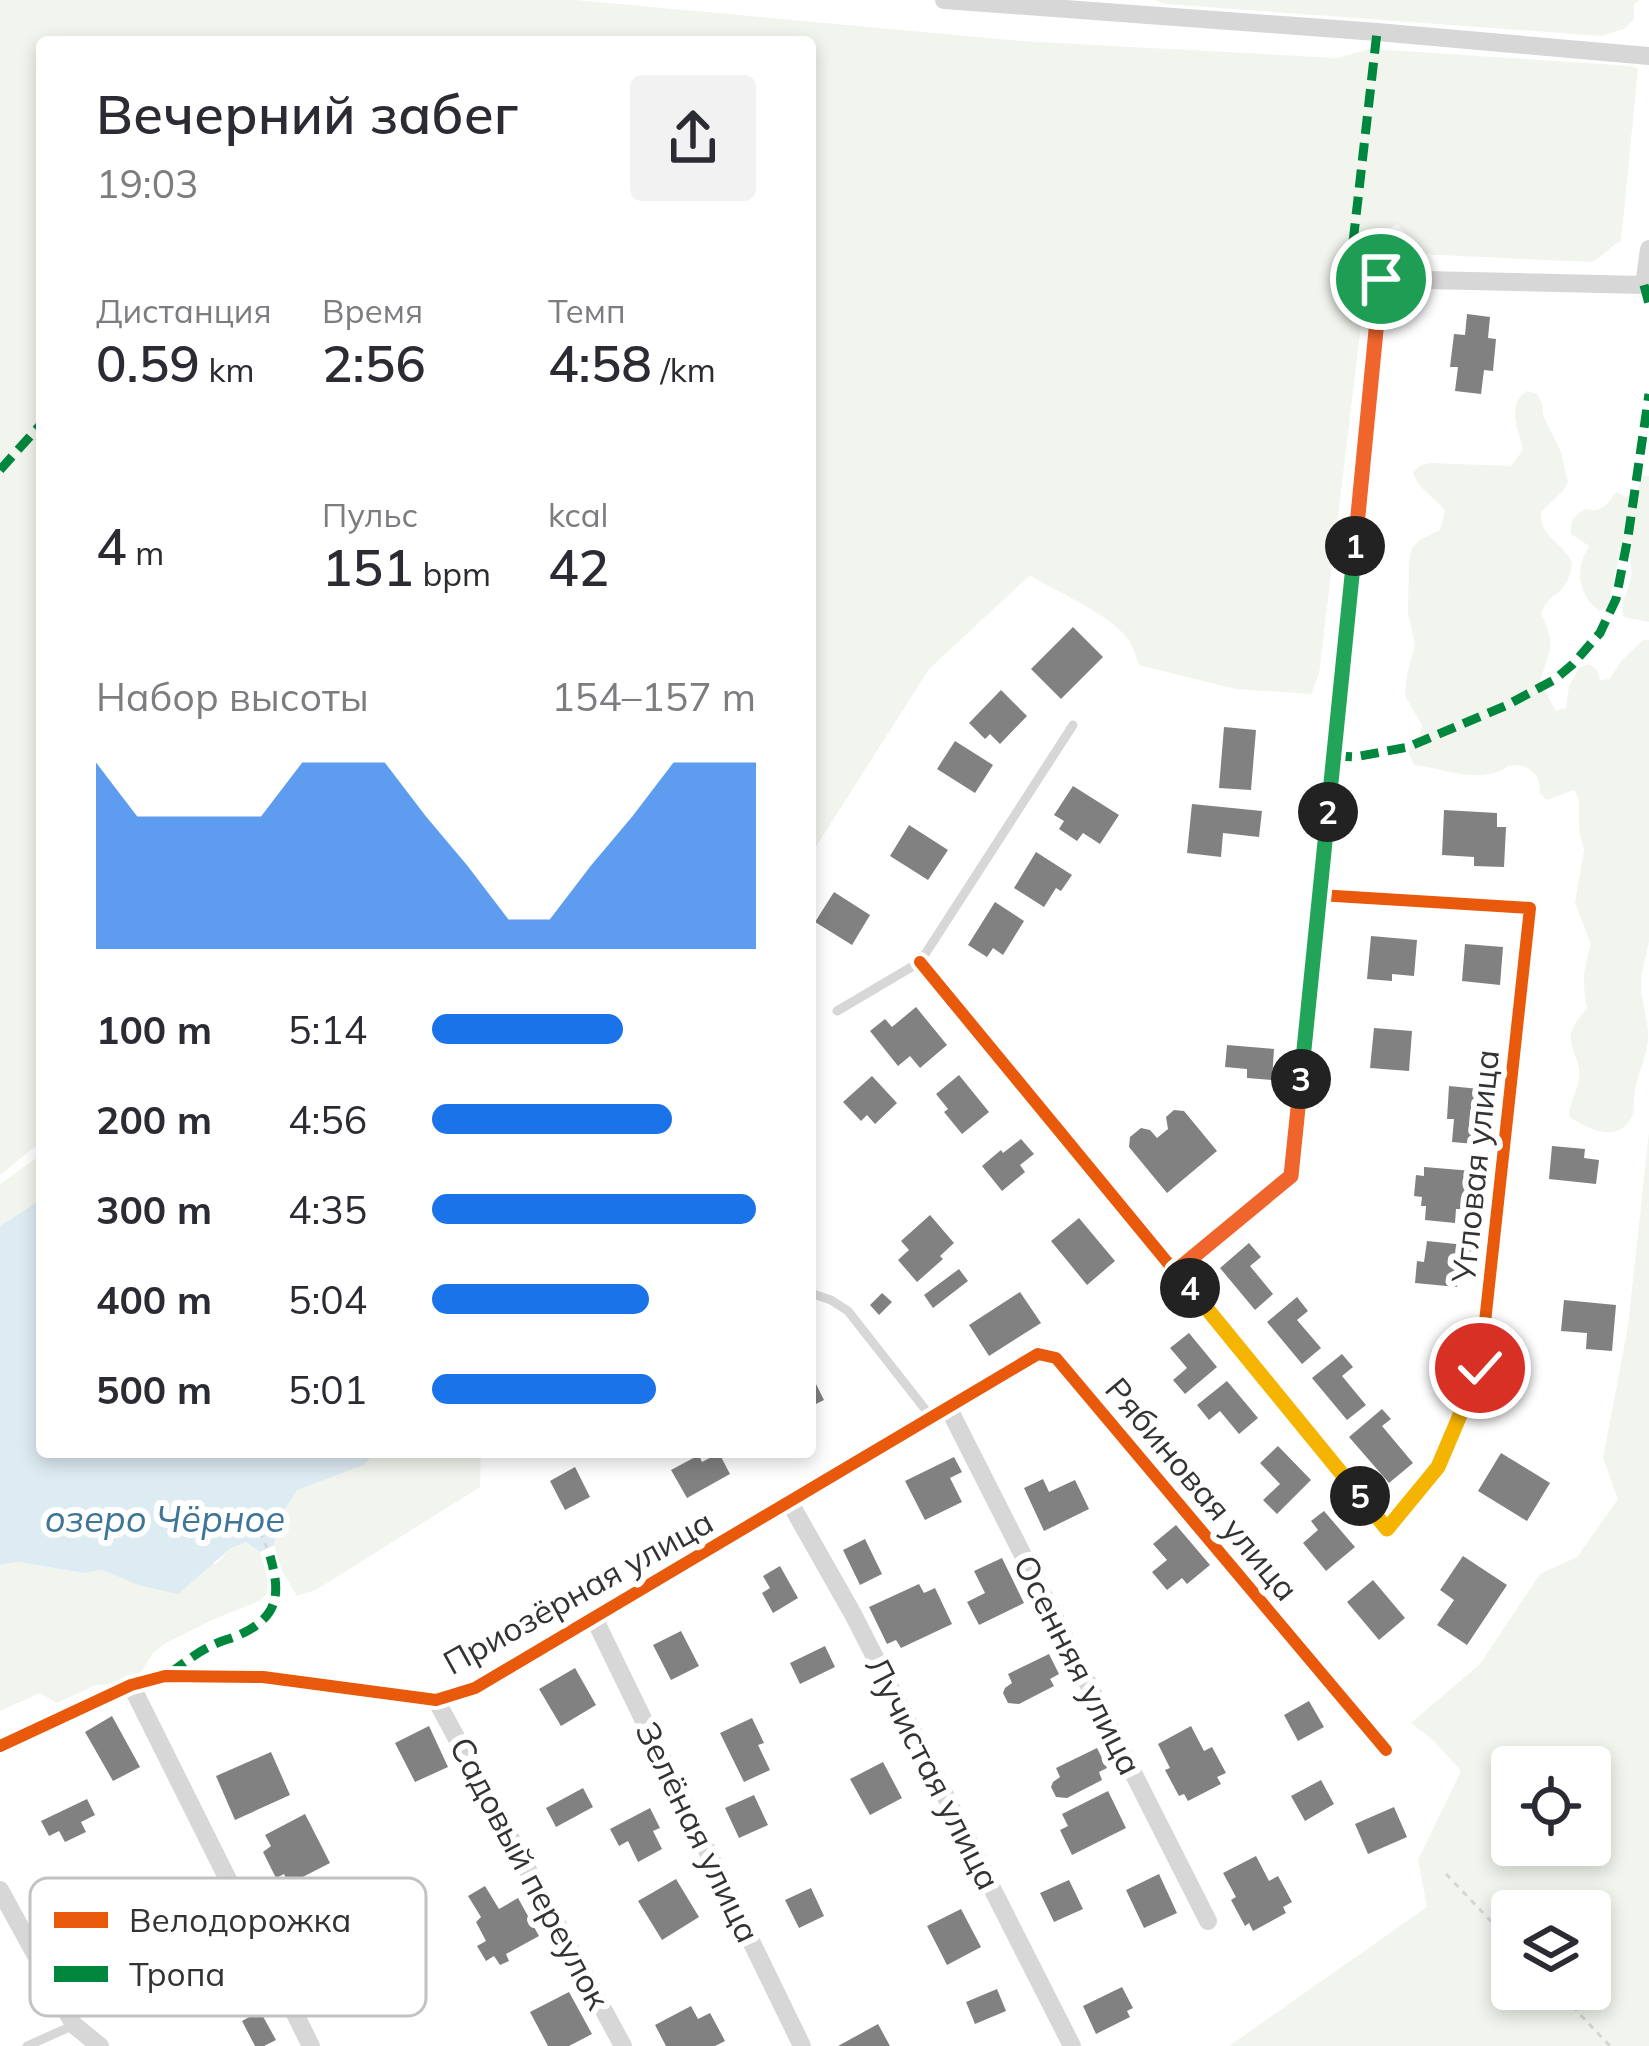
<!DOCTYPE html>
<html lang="ru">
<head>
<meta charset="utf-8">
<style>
	body { margin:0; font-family:Mulish,sans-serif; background:#f2f2f3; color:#2b2b33; height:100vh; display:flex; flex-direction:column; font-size:45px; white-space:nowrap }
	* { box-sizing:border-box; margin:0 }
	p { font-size:39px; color:#7c7c81 }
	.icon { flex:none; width:66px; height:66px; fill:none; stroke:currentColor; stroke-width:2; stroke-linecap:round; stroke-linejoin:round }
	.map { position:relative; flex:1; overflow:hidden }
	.details { position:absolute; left:36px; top:36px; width:780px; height:1422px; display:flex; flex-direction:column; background:#fff; border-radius:12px; box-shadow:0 6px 18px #0003 }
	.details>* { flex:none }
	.buttons { position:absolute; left:1491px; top:1746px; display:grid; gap:24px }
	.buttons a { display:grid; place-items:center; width:120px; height:120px; border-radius:12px; background:#fff; box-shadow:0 6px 18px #0003; font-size:60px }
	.pin { position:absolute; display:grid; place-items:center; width:102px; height:102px; color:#fff; margin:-51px; border:6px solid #fff; border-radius:50%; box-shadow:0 3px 12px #0007 }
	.km { position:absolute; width:60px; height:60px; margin:-30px; border-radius:50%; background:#222; color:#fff; font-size:33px; line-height:60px; text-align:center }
	.round { display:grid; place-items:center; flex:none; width:126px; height:126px; border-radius:12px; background:#f2f2f3 }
	.overview { display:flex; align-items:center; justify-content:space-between; height:204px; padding:0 60px }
	h1 { font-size:54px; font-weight:600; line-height:90px }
	.metrics { display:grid; grid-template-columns:repeat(3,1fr); gap:18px; height:204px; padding:12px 60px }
	.metrics div { display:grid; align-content:center }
	.metrics b { font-size:51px; font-weight:600 }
	.metrics small { font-size:33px; font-weight:400 }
	.metrics p { font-size:33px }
	.chart { height:336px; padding:24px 60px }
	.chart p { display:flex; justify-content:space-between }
	.chart svg { width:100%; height:216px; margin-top:12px; fill:#1a73e8; opacity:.7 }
	ul { padding:0 60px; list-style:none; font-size:39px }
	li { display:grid; grid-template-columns:192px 144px 1fr; align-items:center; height:90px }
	li i { height:30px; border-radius:15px; background:#1a73e8 }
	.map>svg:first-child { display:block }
	.green { fill:#f1f5ed; fill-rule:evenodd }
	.water { fill:#ddebf3 }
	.building { fill:#818181 }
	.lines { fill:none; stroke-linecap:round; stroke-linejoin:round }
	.path { stroke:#d6d6d6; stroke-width:3; stroke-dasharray:6 6; stroke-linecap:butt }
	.service { stroke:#d7d7d7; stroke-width:9 }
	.minor { stroke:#d7d7d7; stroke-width:18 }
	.quiet { stroke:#00873e; stroke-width:9; stroke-dasharray:18 9; stroke-linecap:butt }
	.cycleway-casing { stroke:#fff; stroke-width:20 }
	.cycleway { stroke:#e8590c; stroke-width:12 }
	.split-1-casing { stroke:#fff; stroke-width:24 }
	.split-2-casing { stroke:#fff; stroke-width:24 }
	.split-3-casing { stroke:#fff; stroke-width:24 }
	.split-4-casing { stroke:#fff; stroke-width:24 }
	.split-5-casing { stroke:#fff; stroke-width:24 }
	.split-6-casing { stroke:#fff; stroke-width:24 }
	.split-1 { stroke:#f0652b; stroke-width:15 }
	.split-2 { stroke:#22a559; stroke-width:15 }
	.split-3 { stroke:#22a559; stroke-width:15 }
	.split-4 { stroke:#f0652b; stroke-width:15 }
	.split-5 { stroke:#f5b400; stroke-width:15 }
	.split-6 { stroke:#f5b400; stroke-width:15 }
	.labels { text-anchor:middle; stroke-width:12; stroke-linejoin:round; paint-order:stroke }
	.street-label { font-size:33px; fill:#333; stroke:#fff }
	.water-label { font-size:36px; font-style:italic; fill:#3f7597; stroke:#fff }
	.key { fill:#fff; stroke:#c2c2c2; stroke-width:3 }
	.key-label { font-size:33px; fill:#333 }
</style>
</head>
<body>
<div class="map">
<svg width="1649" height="2046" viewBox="0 0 1649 2046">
	<rect width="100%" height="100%" fill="#fff"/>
	<!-- green -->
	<path class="green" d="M0,0H576L1021,41L1337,58L1370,49L1632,66L1638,69L1621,241C1609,247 1602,258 1591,262L1418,254L1411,239L1397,225L1372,234L1319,674L1311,694L1236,689L1139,665C1136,657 1133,645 1127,638C1111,615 1056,592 1030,575L929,669L810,856V42H42V1141L0,1175Z
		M1155,0H1640L1634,4V19L1624,29L1601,36L1165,4Z
		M1527,391L1537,394L1542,403L1543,415L1561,452L1568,482L1563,491L1541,512C1539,538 1563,541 1572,563C1568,597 1551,589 1541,613C1557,647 1549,649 1540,682L1556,711L1566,708L1569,686L1579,668L1589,664L1597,670L1600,680L1610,679L1621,661L1643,640H1649C1649,738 1649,837 1649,936C1649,952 1642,965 1641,981C1640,999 1648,1017 1648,1036C1648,1057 1635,1077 1634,1098C1633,1109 1635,1115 1627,1124C1612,1141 1584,1128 1569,1116C1570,1102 1577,1092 1579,1079C1583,1058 1562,1045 1575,1024C1578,1018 1583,1014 1587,1008C1582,979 1583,972 1591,944L1575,903L1584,850L1579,830V799L1574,790L1547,800L1540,793C1541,772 1527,763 1508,766C1481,786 1444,768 1414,765L1408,752L1412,742L1420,735L1422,725L1405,696L1407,675L1415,645L1408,613L1409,559L1412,548L1420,540L1440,530L1445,511C1435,496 1419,492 1413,472L1421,465L1431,463L1511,466L1523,450C1518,429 1506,404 1527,391Z
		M1643,476H1649V622L1623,617C1620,597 1629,593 1631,577C1633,567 1628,557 1631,547L1621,549L1608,606L1599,611C1577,594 1575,568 1589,546L1571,534C1570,521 1574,516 1585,509C1602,513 1607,505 1616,492L1625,497L1635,495Z
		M1649,1132V2046H1229L1427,1907L1418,1860L1461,1771L1434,1741L1411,1723L1480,1664L1540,1574L1577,1557L1618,1499L1603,1458L1628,1326ZM1512,1767H1590V1845H1512ZM1512,1911H1590V1989H1512Z
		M42,1154V1199L0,1226V1184Z
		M376,1452H481L480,1487L316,1590L297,1596L282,1571L274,1545L278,1521L297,1490L364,1465Z
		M246,1542L260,1552L264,1564L268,1585L266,1595L259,1601L212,1620L166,1643L153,1653L141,1672L115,1684L96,1685L57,1703L40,1693L0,1711V1565L18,1562L82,1573L102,1570L138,1585L217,1563L231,1548Z"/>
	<!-- water -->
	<path class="water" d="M42,1199V1452H376L364,1465L297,1490L278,1521L274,1545L260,1552L246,1542L231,1548L178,1594L138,1585L102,1570L83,1573L18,1562L0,1565V1226Z"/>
	<!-- building -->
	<path class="building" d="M1467,314L1490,317L1488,338L1496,339L1493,371L1484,370L1481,394L1455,391L1458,367H1450L1454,334L1465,335Z
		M1073,627L1103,657L1061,699L1031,669Z
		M1001,690L1027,716L1000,744L990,734L985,739L969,723Z
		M1224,727L1256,730L1251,790L1219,788Z
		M955,741L993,765L975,793L937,769Z
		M1073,786L1119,815L1100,844L1083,833L1077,841L1059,829L1064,821L1054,815Z
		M1192,804L1262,811L1259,837L1223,833L1221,857L1187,853Z
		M1444,810L1497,813V827H1506L1504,867L1474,866V857L1442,855Z
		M909,825L948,850L928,880L890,856Z
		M1036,852L1072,875L1061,891L1056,888L1044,907L1014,888Z
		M834,892L870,915L852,945L815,922Z
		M995,902L1024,921L1003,955L993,948L987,957L968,945Z
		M1371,936L1417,940L1414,976L1392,974V981L1367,979Z
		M1465,944L1503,947L1500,985L1462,981Z
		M916,1007L947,1045L920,1068L910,1056L898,1066L870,1031L885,1019L892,1027Z
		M1374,1028L1412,1031L1409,1071L1370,1068Z
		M1227,1045L1274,1049L1272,1080L1247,1078V1069L1225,1067Z
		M959,1075L989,1112L962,1134L944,1112L948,1109L936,1094Z
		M872,1076L897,1103L875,1124L867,1115L861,1121L843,1102Z
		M1449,1086L1490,1090L1486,1145L1452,1142L1454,1119H1447Z
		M1174,1110L1184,1111L1217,1151L1167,1193L1129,1147L1130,1137L1141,1128L1150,1130L1157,1138L1168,1129L1166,1117Z
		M1021,1139L1034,1154L1020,1165L1025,1172L1002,1191L982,1166L1001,1150L1003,1153Z
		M1552,1146L1585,1149L1584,1158L1599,1160L1596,1184L1549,1179Z
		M1424,1167L1485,1172L1482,1207L1463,1205V1209H1456L1455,1223L1425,1220L1426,1206H1421L1422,1197L1414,1196L1416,1175L1424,1176Z
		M930,1215L954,1243L940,1256L943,1259L917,1282L898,1260L909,1250L901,1241Z
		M1079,1218L1115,1261L1087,1285L1051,1241Z
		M1427,1241L1475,1246L1472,1270L1465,1269L1464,1279L1458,1278L1457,1287L1415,1283L1417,1261L1424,1262Z
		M1249,1243L1261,1257L1250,1266L1273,1294L1255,1310L1220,1268Z
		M959,1269L968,1281L933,1308L924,1295Z
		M1020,1292L1041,1323L989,1356L969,1325Z
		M882,1293L892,1302L879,1315L870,1305Z
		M1297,1297L1308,1311L1297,1320L1321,1348L1302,1364L1267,1322Z
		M1564,1300L1616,1305L1612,1351L1586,1349L1587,1333L1561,1331Z
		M1189,1333L1217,1367L1185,1394L1173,1380L1187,1368L1170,1348Z
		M1342,1354L1353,1367L1342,1376L1366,1405L1347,1420L1312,1378Z
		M810,1372L824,1400L810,1407Z
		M1227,1381L1258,1418L1239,1434L1220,1411L1209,1420L1197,1405Z
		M1382,1409L1391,1419L1382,1426L1413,1463L1389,1483L1349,1437Z
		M1278,1446L1311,1480L1277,1514L1263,1500L1280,1484L1260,1463Z
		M719,1453L730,1474L687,1498L671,1470L699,1455L702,1462Z
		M1501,1453L1550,1483L1527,1521L1478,1491Z
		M954,1457L962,1472L950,1478L962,1502L925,1520L905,1481Z
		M575,1467L590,1497L565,1510L550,1481Z
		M1043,1479L1049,1492L1075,1480L1089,1509L1044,1531L1024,1488Z
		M1324,1511L1355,1547L1326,1571L1303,1543L1318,1530L1311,1521Z
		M1176,1525L1210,1565L1187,1584L1182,1578L1167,1590L1152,1572L1167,1560L1153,1544Z
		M865,1539L882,1574L860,1585L843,1550Z
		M1463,1556L1507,1585L1467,1645L1437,1625L1454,1600L1440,1590Z
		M1002,1558L1024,1603L979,1625L967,1602L985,1593L974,1571Z
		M780,1566L798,1598L773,1613L762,1593L770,1588L763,1576Z
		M1373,1580L1405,1618L1379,1640L1347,1602Z
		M919,1584L924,1593L935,1588L952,1624L901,1648L896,1640L887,1644L869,1607Z
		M681,1631L699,1666L671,1680L653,1645Z
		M825,1646L835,1667L800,1684L790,1663Z
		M1049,1654L1059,1674L1050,1679L1054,1686L1019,1704L1008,1703L1003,1693L1005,1688L1012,1683L1008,1674Z
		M575,1668L596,1705L561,1726L539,1689Z
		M1309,1701L1324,1727L1298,1741L1284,1715Z
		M112,1716L140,1767L113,1781L85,1732Z
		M752,1718L764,1743L758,1745L770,1770L744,1782L720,1733Z
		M429,1726L448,1767L415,1782L395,1743Z
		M1191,1726L1204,1751L1212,1747L1226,1773L1217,1777L1221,1784L1188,1801L1184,1794L1179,1796L1165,1770L1170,1768L1158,1744Z
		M1097,1748L1107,1768L1099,1772L1102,1780L1067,1798L1056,1797L1051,1787L1053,1782L1060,1777L1056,1768Z
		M271,1752L290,1795L235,1820L216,1776Z
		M883,1762L902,1798L870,1815L850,1779Z
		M1321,1780L1334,1804L1305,1821L1291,1796Z
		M583,1788L593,1807L556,1827L546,1808Z
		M1108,1791L1126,1828L1072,1855L1060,1830L1068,1826L1062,1814Z
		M754,1795L768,1825L739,1838L725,1808Z
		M87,1799L95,1815L81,1822L86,1832L65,1842L59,1831L49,1836L41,1821Z
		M1394,1807L1407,1837L1368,1854L1355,1824Z
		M650,1808L660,1828L653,1831L662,1849L638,1862L628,1841L619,1846L610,1829Z
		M305,1814L330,1863L289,1884L284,1874L276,1878L263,1852L271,1846L265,1835Z
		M1256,1856L1269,1881L1278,1876L1292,1902L1283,1907L1286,1913L1253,1931L1249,1923L1245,1926L1231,1900L1236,1897L1223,1873Z
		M1159,1874L1177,1913L1144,1928L1126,1890Z
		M676,1879L699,1917L662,1940L638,1901Z
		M1069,1880L1083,1909L1054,1922L1040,1893Z
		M485,1886L499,1909L518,1898L539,1936L506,1954L509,1961L500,1965L494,1956L486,1961L477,1946L486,1941L476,1922L481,1917L468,1896Z
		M811,1888L824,1916L799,1928L785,1900Z
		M961,1909L981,1947L947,1965L927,1926Z
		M336,1981L346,2010L326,2017L316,1988Z
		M1122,1987L1133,2008L1127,2011L1130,2017L1096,2034L1083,2006Z
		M997,1989L1006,2011L975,2024L966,2002Z
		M569,1992L592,2034L569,2046H548L530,2012Z
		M691,2006L698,2019L710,2013L725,2041L715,2046H666L655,2025Z
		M260,2011L276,2040L264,2046H255L242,2021Z
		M878,2024L890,2046H838Z"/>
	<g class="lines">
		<!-- path -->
		<path class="path" d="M255,1521L267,1548
			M1446,1874L1512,1943
			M1556,1989L1610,2046"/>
		<!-- service -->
		<path class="service" d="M837,1011L920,962L1073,725
			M810,1293L831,1300L848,1311L932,1418
			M27,2046L74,2025"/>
		<!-- minor -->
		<path class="minor" d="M944,0L1377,32L1649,56
			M920,962L1387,1529L1439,1467L1480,1368L1530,908L1319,895
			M1176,1271L1291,1176L1381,279L1644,285L1649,249
			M949,1409L1208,1921
			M790,1503L854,1616L1072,2046
			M594,1618L802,2046
			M131,1685L311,2046
			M436,1700L623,2046
			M0,1746L131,1685L165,1676L263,1677L436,1700L475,1688L1038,1354L1056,1358L1386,1750
			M0,1890L74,2025L100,2046"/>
		<!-- quiet -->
		<path class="quiet" d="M1644,285L1649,304
			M1347,295L1377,32
			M0,470L42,423
			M1334,756L1355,757L1408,747L1505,706L1554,680L1573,664L1600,633L1616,599L1628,537L1649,394
			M170,1673C183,1664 196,1653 211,1646C220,1641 230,1639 239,1635C279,1617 281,1594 270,1556"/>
		<defs>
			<path id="cycleway" d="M920,962L1387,1529L1439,1467L1480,1368L1530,908L1319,895
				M0,1746L131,1685L165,1676L263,1677L436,1700L475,1688L1038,1354L1056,1358L1386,1750"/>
		</defs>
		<!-- cycleway casing -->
		<use href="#cycleway" class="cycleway-casing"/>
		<!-- cycleway -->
		<use href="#cycleway" class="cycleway"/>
	</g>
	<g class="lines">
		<defs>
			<path id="split-1" d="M1355,546L1381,279"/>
			<path id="split-2" d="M1328,812L1355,546"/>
			<path id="split-3" d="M1301,1079L1328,812"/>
			<path id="split-4" d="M1190,1288L1176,1271L1291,1176L1301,1079"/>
			<path id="split-5" d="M1190,1288L1360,1496"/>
			<path id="split-6" d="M1360,1496L1387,1529L1438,1467L1480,1368"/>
		</defs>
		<!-- split-1 casing -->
		<use href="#split-1" class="split-1-casing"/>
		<!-- split-2 casing -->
		<use href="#split-2" class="split-2-casing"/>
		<!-- split-3 casing -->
		<use href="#split-3" class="split-3-casing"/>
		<!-- split-4 casing -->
		<use href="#split-4" class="split-4-casing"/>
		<!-- split-5 casing -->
		<use href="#split-5" class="split-5-casing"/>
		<!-- split-6 casing -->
		<use href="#split-6" class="split-6-casing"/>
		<!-- split-1 -->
		<use href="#split-1" class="split-1"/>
		<!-- split-2 -->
		<use href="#split-2" class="split-2"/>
		<!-- split-3 -->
		<use href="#split-3" class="split-3"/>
		<!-- split-4 -->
		<use href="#split-4" class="split-4"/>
		<!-- split-5 -->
		<use href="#split-5" class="split-5"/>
		<!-- split-6 -->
		<use href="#split-6" class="split-6"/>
	</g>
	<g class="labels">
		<!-- street labels -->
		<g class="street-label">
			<text transform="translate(1475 1166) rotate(-84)" y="12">Угловая улица</text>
			<text transform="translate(1202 1489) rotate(50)" y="12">Рябиновая улица</text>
			<text transform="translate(578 1592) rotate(-29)" y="12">Приозёрная улица</text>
			<text transform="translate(1078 1665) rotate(63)" y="12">Осенняя улица</text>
			<text transform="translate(933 1773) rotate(63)" y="12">Лучистая улица</text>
			<text transform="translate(698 1832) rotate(64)" y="12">Зелёная улица</text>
			<text transform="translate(530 1873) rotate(62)" y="12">Садовый переулок</text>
		</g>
		<!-- water labels -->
		<g class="water-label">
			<text x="165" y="1532">озеро Чёрное</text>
		</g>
	</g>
	<!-- legend -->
	<rect x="30" y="1878" width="396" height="138" rx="18" class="key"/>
	<rect x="54" y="1912" width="54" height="16" fill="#e8590c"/>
	<rect x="54" y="1966" width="54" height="16" fill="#00873e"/>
	<g class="key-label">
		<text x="129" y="1932">Велодорожка</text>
		<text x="129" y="1986">Тропа</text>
	</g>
</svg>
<div class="buttons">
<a><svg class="icon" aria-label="locate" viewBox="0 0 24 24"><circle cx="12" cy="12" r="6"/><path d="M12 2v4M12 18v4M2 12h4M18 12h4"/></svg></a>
<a><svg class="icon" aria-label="layers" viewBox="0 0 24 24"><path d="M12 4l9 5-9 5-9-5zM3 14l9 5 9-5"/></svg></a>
</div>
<div class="pin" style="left:1381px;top:279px;background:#1e9e55"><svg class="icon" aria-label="arrive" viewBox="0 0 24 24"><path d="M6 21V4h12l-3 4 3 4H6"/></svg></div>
<div class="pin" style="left:1480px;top:1368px;background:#d93025"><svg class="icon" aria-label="check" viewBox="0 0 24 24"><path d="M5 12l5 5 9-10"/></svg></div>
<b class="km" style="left:1355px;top:546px">1</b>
<b class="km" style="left:1328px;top:812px">2</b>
<b class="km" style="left:1301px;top:1079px">3</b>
<b class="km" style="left:1190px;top:1288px">4</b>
<b class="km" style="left:1360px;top:1496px">5</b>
<section class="details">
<div class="overview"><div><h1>Вечерний забег</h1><p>19:03</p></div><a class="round"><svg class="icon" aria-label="share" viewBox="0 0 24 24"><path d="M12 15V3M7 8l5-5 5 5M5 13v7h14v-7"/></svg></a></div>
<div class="metrics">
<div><p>Дистанция</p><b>0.59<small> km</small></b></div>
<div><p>Время</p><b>2:56</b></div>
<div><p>Темп</p><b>4:58<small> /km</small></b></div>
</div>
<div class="metrics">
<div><b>4<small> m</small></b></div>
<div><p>Пульс</p><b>151<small> bpm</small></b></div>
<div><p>kcal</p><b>42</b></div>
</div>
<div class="chart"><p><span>Набор высоты</span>154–157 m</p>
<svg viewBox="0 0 160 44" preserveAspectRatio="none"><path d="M0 44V6L10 17L20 17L30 17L40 17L50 6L60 6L70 6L80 17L90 27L100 38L110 38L120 27L130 17L140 6L150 6L160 6V44z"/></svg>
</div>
<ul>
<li><b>100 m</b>5:14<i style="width:59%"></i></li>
<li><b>200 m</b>4:56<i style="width:74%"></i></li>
<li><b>300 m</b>4:35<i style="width:100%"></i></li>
<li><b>400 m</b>5:04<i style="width:67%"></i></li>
<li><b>500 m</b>5:01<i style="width:69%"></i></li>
</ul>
</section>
</div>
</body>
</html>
